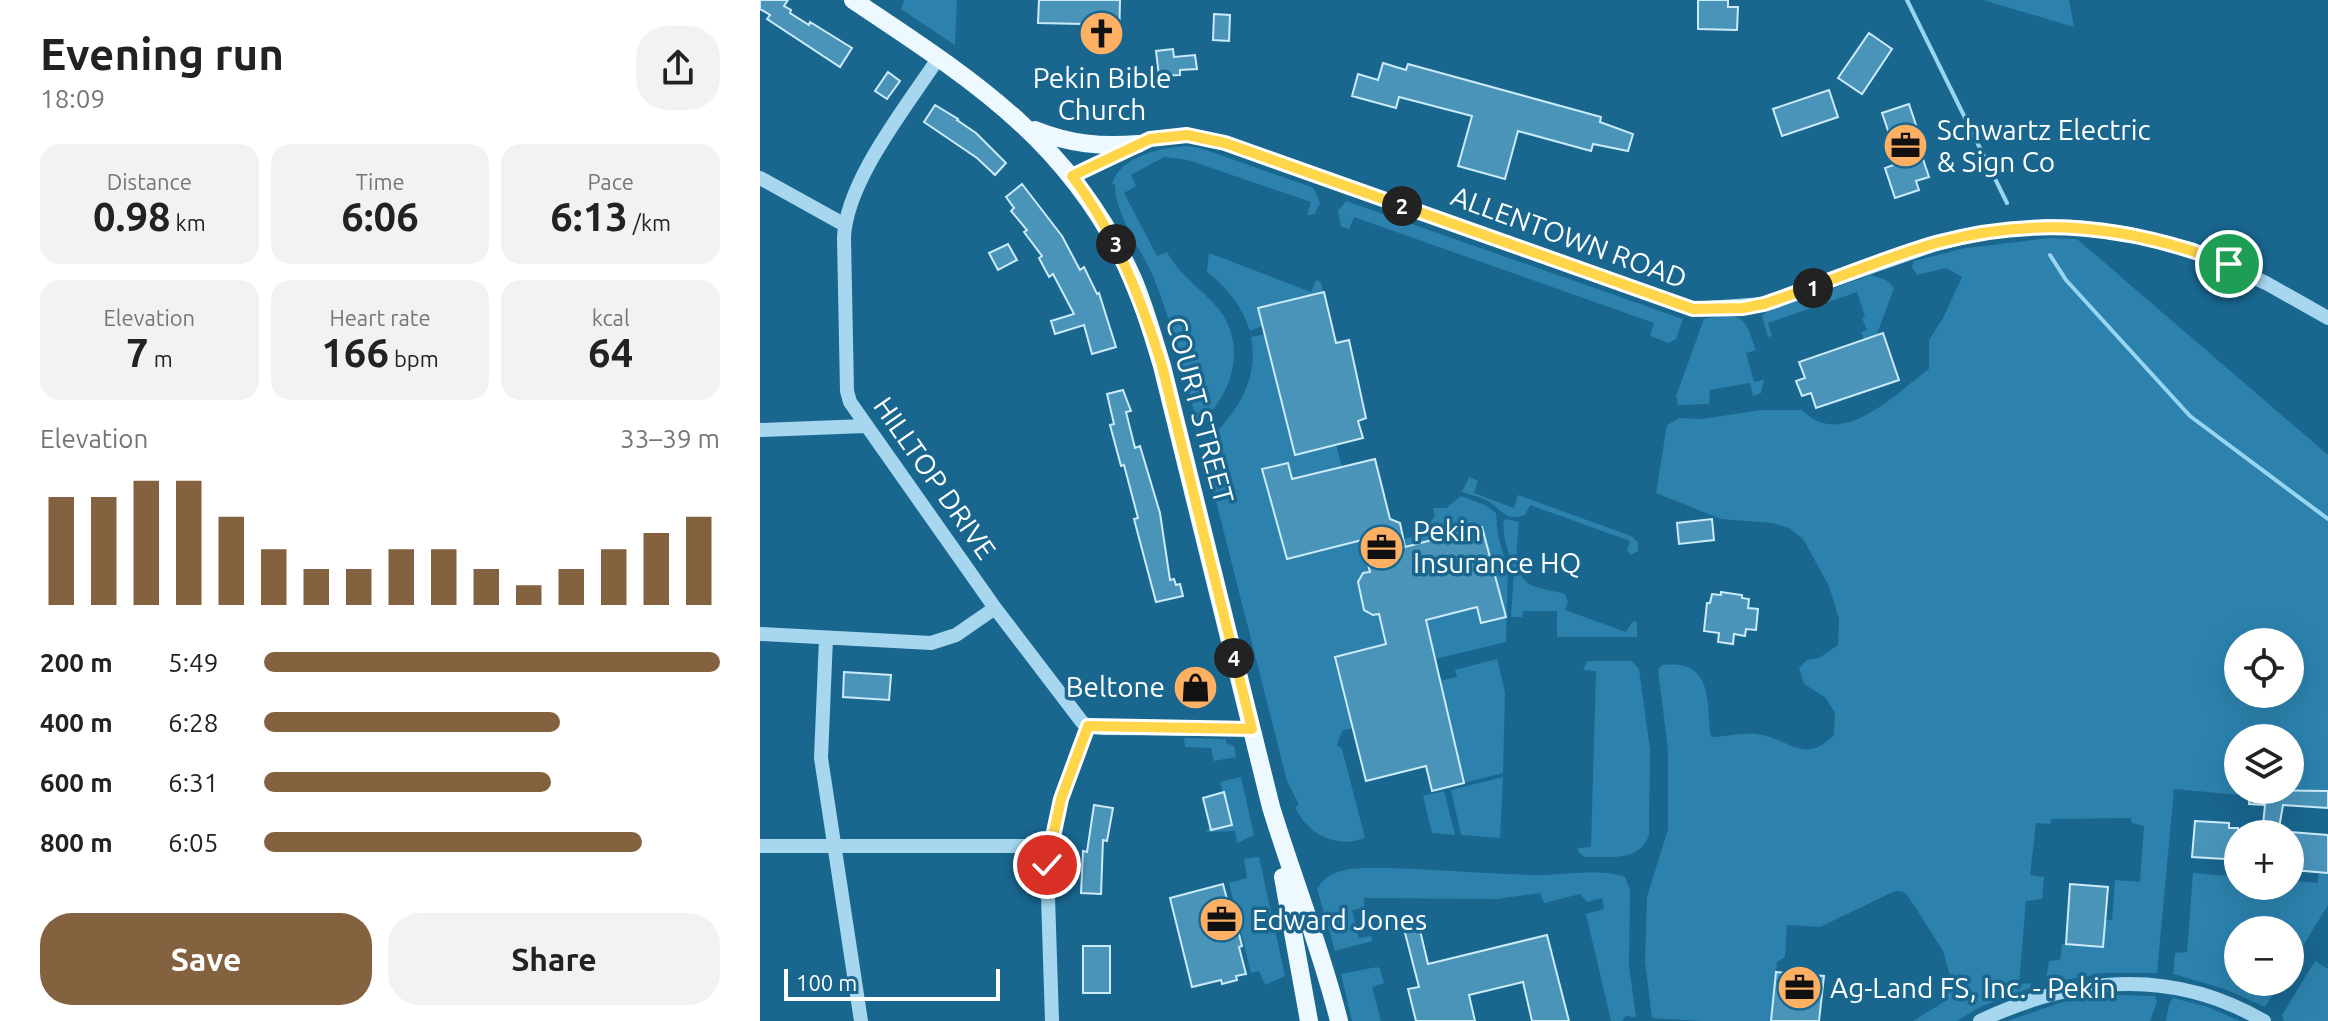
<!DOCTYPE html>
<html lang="en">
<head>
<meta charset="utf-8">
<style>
	body { margin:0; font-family:Ubuntu,sans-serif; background:#f2f2f2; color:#222; height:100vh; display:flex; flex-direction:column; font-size:30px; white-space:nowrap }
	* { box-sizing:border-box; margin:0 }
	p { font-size:26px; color:#767676 }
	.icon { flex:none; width:44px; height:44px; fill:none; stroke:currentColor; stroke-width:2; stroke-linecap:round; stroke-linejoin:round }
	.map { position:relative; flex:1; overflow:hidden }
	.panel { display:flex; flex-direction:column; background:#fff; width:760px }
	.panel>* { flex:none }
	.tools { position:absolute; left:1464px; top:628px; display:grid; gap:16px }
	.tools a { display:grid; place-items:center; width:80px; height:80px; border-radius:50%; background:#fff; box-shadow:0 8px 32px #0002; font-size:40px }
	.scale { position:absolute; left:24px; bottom:20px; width:216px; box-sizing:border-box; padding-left:8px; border:4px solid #fff; border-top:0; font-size:22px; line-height:28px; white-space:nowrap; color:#fff; -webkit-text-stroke:6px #19668f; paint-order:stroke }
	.pin { position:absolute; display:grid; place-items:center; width:68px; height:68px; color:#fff; margin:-34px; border:4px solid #fff; border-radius:50%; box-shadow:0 2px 8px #0007 }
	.km { position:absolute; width:40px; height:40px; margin:-20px; border-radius:50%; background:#222; color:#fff; font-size:22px; line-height:40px; text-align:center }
	.round { display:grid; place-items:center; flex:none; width:84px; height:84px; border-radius:32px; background:#f2f2f2 }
	.summary { display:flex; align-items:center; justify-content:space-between; height:136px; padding:0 40px }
	h1 { font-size:44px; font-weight:600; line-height:60px }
	.metrics { display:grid; grid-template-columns:repeat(3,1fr); gap:12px; height:136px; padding:8px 40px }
	.metrics div { display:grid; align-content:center; border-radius:20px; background:#f2f2f2; text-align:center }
	.metrics b { font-size:40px; font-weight:600 }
	.metrics small { font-size:22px; font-weight:400 }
	.metrics p { font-size:22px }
	.chart { height:224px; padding:16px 40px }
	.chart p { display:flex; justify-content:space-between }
	.chart svg { width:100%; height:144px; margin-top:8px; stroke:#85623f; stroke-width:6 }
	.action { display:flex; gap:16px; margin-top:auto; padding:16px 40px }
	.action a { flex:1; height:92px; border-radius:32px; background:#85623f; color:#fff; font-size:32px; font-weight:600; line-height:92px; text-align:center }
	.action a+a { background:#f2f2f2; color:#222 }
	ul { padding:0 40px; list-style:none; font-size:26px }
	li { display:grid; grid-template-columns:128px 96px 1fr; align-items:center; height:60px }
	li i { height:20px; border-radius:10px; background:#85623f }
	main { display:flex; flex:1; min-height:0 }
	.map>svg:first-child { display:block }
	.green { fill:#2c82ad; fill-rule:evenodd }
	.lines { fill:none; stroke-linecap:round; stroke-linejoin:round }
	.stream { stroke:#98d5f1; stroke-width:4 }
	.building { fill:#4a94ba; stroke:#ccebfa; stroke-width:2 }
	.minor { stroke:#a6d7ef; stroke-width:14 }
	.major { stroke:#edf8ff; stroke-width:18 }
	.route-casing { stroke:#fff; stroke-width:16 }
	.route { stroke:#ffd54a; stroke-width:10 }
	.labels { text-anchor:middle; stroke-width:7; stroke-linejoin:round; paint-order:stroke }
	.poi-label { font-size:28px; fill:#fff; stroke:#19668f; text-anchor:start }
	.street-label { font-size:28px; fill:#fff; stroke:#19668f }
</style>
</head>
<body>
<main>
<section class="panel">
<div class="summary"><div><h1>Evening run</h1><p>18:09</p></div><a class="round"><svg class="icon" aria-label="share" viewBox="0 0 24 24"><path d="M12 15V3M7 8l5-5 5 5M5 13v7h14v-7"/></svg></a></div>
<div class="metrics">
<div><p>Distance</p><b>0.98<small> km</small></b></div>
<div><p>Time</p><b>6:06</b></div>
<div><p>Pace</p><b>6:13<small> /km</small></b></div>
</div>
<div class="metrics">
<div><p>Elevation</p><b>7<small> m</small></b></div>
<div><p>Heart rate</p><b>166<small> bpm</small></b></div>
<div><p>kcal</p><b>64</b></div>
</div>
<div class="chart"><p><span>Elevation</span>33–39 m</p>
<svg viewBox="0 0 160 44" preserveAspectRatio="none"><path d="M5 44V11M15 44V11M25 44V6M35 44V6M45 44V17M55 44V27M65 44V33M75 44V33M85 44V27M95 44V27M105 44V33M115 44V38M125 44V33M135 44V27M145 44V22M155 44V17"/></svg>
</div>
<ul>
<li><b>200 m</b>5:49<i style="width:100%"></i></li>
<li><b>400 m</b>6:28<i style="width:65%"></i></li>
<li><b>600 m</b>6:31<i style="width:63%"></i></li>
<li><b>800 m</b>6:05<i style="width:83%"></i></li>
</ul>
<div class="action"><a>Save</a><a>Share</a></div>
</section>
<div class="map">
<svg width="1568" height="1021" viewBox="0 0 1568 1021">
	<rect width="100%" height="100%" fill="#19668f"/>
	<!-- green -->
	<path class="green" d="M144,0H197L195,45L141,9Z
		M1223,0H1309L1314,27Z
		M426,146L440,148L551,187L554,189L560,203L555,214L547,215L551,202L428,160L404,157L371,175L376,186L364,193L397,256L407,252C419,275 440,288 457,307C488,344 473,395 439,424L437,423C425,375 413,327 395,281C383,251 355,216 355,185L352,184C360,156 401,148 426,146Z
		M586,201L923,319L916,339L909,343L890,336L894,323L594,217L589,229L581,227L578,211Z
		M1290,238L1317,239L1568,455V791L1498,790H1530V738H1478V790L1491,791H1480V795L1414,789L1397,973H1344L1289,983L1286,979L1289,961L1300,960L1302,944L1343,946L1345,920H1352L1355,880L1380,882L1384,826L1372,823L1371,818L1291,819L1290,824L1276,823L1270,875L1284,877L1282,899L1266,901L1259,984L1271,983L1270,988L1220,1007L1197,1021H1153L1187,1000L1185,990L1191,979L1183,951L1150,899L1144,892L1135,891L1060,927L1027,925L1025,957L1017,962L1011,1021H941L892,1018L885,961L887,897L908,829V750L898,670L902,665C955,659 946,703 951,737C966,737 983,732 997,734C1030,738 1043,766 1074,735L1075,713L1066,698L1044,684L1039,668L1047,660L1059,658L1078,645L1079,619L1069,586L1043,539L1029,528L1013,523L961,519L896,493L907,425L920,418L942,419L1001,410H1042C1081,451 1135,394 1169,369V340L1183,318L1202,277L1186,268L1157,275L1152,267L1154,261L1205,248ZM1478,642H1530V694H1478Z
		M449,253L551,292L556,280L561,282L563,292L498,307L504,325L490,331C482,306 467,287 447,272Z
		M1111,275L1126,280L1134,288L1117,334L1104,339L1101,332L1107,330L1102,318L1105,316L1097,292L1008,323L1012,336L1008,337L1002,316L1007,311Z
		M961,315C988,315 987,327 996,350L986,353L994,382L1004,380L1001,393L993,396L990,383L950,390L949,404L918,405L916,396L944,319Z
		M506,334L576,445L582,467L532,479L526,464L504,469L508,493L511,495L526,556L529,558L602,540L612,572L603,573L598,582L604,610L613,615L626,612V644L575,657L593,728L582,731L577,745L582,749L605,838C576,849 547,834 535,807L539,805L527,781L442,446C474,417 500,382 491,337Z
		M709,477L718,481L714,493L754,508L758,495L871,536L878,542V551L871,555L867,550L870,541L770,505L765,515C745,522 744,511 729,502C721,497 711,495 702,492Z
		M701,496L725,505L736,513L738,536L748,569L746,642L675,659L669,631L649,636L651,624L717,607L723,623L746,615L719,528L645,547L644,539L662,534L675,516L673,508H686Z
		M746,519L759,522C758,544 749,575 773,586C783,590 795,591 805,594L808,602L805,610L866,632L872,622L875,621L877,623V637H797V611H763L762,617H751L754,570L745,541L743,522Z
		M737,659L745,692L743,773L704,783L680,681L697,677L695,670Z
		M827,661H872L879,669L890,750L889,835C879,863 848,856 824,857L818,851V848L831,847L836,671L823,670Z
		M424,738L466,739V743L474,746L476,757L454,761L451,748L425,747Z
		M481,777L494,835L477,843L475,831L446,832L450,827L451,830L472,825L460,782Z
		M743,777L740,838L701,835L691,790Z
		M684,791L695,835L672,833L663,796Z
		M499,857L525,976L505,985L499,971L491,973L469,883L487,878L484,859Z
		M601,868C660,867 719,874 779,875C803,875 843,868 865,877L870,890L869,966L876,1017L866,1016L862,1021H851L826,914L844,909L842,898L827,902L820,894L784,903L780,893L737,899L604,898V908L592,910L599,938L611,936L612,941L575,951L557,889C566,873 584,869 601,868Z
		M1559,872L1568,873V905L1530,967V930H1478V982H1521L1505,1007L1465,989L1413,974L1415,953L1427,952L1433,873L1478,877V886H1530V881L1558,883Z
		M1555,961L1568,969V1021H1524L1522,1015Z
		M617,967L620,969L624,983L612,987L621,1021H592L581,974Z
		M1355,995L1395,996L1397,1002L1390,1021H1247L1303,1002Z
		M1413,998L1448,1007L1480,1021H1406L1409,1004Z"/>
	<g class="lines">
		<!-- stream -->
		<path class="stream" d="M1147,0L1247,203
			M1290,255L1306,280L1430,416L1568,519"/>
	</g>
	<!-- building -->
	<path class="building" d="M0,0H28L24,6L31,10L30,13L49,25L50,22L92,48L80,67L7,19L10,15L0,9Z
		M279,0H360L359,44L324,43V24L278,23Z
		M938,0H968V7H978L977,30L938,29Z
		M454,14L470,15L469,41L453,40Z
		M1109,33L1132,49L1102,94L1078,78Z
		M413,49L414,57L435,55L437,69L420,70V75L399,76L396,51Z
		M623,63L646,70L648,64L841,117L840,122L873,134L868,151L833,144L831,151L758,131L745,179L698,166L712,116L639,97L636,108L592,96L598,74L618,80Z
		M128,72L140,81L127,99L115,91Z
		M1069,90L1078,117L1022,136L1013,109Z
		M1149,104L1159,134L1155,135L1169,177L1156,181L1159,190L1135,198L1125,168L1139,163L1122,113Z
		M175,105L198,119L197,120L216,133L246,163L235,175L217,158L164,122Z
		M262,184L302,236L320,270L324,267L337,294L339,293L356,347L332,354L324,325L295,334L291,321L314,314L293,274L289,277L279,258L282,256L264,232L267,230L251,211L254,208L246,197Z
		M248,244L257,260L238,270L229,253Z
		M564,292L576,343L589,340L606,418L598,421L603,438L535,455L498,308Z
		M1123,333L1139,380L1056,408L1051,393L1042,396L1036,381L1045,378L1039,362Z
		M363,390L371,411L366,412L375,448L380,446L400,513L410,580L414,579L416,585L420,584L423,596L396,602L374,519L378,518L364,465L361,466L350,425L354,424L347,394Z
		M615,459L630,519L640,523L645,547L722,527L746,617L721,623L717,607L666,620L704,783L672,791L666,766L606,781L575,657L626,644L619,614L613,615L604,610L598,582L603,573L610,572L602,540L527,559L502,469L528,463L532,479Z
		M952,519L954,540L919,544L917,523Z
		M961,592L982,595V598L989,599L988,608L998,609L996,630L986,629L985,636L974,634L973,644L958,642L959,633L944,631L947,603H950L952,594L961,595Z
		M84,672L131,675L129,700L83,697Z
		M441,676L447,694L426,698L423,680Z
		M1491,790L1568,791V808L1523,805L1518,834H1502L1505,805L1489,804Z
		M464,792L472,825L451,830L443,798Z
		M334,805L353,808L347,841L343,840L341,894L321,893L323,851L327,852Z
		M1435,821L1469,823V828H1478V865L1465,864V859L1432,857Z
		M1530,832L1568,835V873L1533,870L1534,865H1530Z
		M463,884L475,930H478L482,946L479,947L486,974L476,976L477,980L462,984L461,980L432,987L410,898Z
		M1310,884L1348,887L1343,947L1306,944Z
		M659,926L668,964L787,935L809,1021H772L763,982L709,995L715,1021H656L648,989L659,987L644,929Z
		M323,946H350V993H323Z
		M1016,972L1064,976L1059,1021H1011Z"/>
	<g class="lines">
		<!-- minor -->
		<path class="minor" d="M179,57C147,106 86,181 84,238L87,391L90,402L235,608L322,722L328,726L344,728L492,729
			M312,176L390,139L427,135L465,143L933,309L1004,304L1176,244L1228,232L1286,226L1317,227L1370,234L1431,249L1506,283L1568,318
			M0,178L85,225
			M0,430L105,426
			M0,634L171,643L196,635L235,608
			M66,638L61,758L101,1021
			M0,846H290
			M292,1021L287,865L301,799L328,726
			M1220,1021C1315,976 1411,967 1504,1021"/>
		<!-- major -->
		<path class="major" d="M93,0C213,80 312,142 373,279C385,307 393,337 402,366L511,807C533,879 561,948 579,1021
			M275,130C310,144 341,147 378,144
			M523,877L549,1021"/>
	</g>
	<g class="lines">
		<defs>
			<path id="route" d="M287,865L301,799L328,726L492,729L402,366C381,298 356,234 312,176L390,139L427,135L465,143L933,309L983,308L1004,304C1061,285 1118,260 1176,243C1278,215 1372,226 1469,264"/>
		</defs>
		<!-- route casing -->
		<use href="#route" class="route-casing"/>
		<!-- route -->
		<use href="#route" class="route"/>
	</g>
	<!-- icons -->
	<defs>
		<symbol id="church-disc" viewBox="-11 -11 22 22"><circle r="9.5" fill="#ffb063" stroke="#19668f"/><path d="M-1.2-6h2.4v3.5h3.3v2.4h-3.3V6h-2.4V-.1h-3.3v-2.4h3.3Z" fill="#111"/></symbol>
		<symbol id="office-disc" viewBox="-11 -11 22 22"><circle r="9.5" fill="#ffb063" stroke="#19668f"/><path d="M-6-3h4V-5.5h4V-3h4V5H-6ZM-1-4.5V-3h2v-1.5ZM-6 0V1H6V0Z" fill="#111"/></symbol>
		<symbol id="shop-disc" viewBox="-11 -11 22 22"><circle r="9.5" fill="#ffb063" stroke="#19668f"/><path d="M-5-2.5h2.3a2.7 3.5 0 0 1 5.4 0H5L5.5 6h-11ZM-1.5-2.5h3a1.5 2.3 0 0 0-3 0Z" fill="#111"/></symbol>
	</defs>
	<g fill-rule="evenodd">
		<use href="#church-disc" x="316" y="8" width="51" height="51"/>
		<use href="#office-disc" x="1120" y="120" width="51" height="51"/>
		<use href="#office-disc" x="596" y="522" width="51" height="51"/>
		<use href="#shop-disc" x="410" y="662" width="51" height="51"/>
		<use href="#office-disc" x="436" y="894" width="51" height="51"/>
		<use href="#office-disc" x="1014" y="962" width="51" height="51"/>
	</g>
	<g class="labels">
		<!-- poi labels -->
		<g class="poi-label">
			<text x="342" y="88" text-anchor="middle">Pekin Bible<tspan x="342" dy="32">Church</tspan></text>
			<text x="1177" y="140">Schwartz Electric<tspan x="1177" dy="32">&amp; Sign Co</tspan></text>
			<text x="653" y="541">Pekin<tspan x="653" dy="32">Insurance HQ</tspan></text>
			<text x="405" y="697" text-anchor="end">Beltone</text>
			<text x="492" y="930">Edward Jones</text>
			<text x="1070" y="998">Ag-Land FS, Inc. - Pekin</text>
		</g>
		<!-- street labels -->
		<g class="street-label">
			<text transform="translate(809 237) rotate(20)" y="10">ALLENTOWN ROAD</text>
			<text transform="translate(440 410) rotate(75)" y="10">COURT STREET</text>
			<text transform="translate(175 478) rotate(55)" y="10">HILLTOP DRIVE</text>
		</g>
	</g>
</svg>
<div class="tools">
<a><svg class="icon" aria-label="locate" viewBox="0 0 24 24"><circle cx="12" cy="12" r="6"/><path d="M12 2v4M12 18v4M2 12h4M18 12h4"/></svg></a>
<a><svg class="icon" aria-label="layers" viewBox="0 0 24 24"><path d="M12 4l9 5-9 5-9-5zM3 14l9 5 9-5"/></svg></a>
<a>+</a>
<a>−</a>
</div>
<div class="scale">100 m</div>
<div class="pin" style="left:1469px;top:264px;background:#1e9e55"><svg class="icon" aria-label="arrive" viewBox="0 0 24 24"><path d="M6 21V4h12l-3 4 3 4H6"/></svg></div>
<div class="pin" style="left:287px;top:865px;background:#d93025"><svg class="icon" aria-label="check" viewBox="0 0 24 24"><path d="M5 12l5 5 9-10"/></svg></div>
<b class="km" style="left:1053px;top:288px">1</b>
<b class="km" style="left:642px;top:206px">2</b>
<b class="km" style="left:356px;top:244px">3</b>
<b class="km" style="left:474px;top:658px">4</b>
</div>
</main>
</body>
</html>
